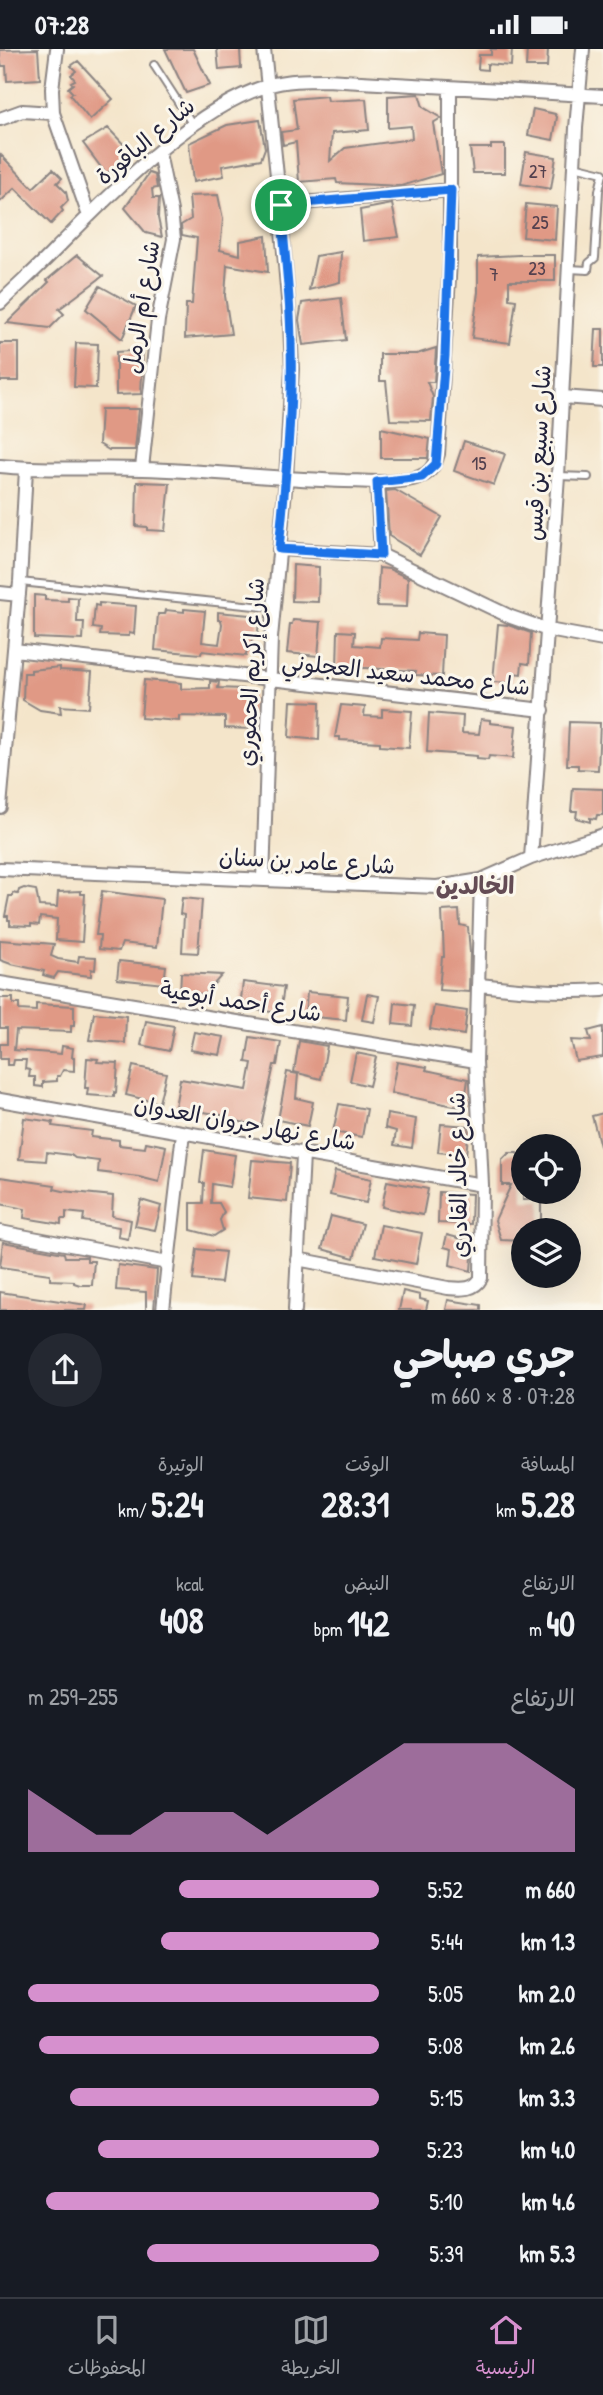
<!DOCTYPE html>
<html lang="ar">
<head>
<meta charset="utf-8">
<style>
	body { margin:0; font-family:"Patrick Hand","Playpen Sans Arabic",sans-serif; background:#242831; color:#f1f3f6; direction:rtl; height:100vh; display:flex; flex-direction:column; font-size:26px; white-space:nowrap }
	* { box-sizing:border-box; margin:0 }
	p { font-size:23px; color:#9ea1a6 }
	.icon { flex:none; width:38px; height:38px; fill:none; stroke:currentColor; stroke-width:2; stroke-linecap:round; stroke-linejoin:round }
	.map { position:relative; height:1261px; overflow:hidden; direction:ltr }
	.panel { display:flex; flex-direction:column; background:#171b24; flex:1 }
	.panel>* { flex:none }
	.buttons { position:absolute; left:511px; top:1085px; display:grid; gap:14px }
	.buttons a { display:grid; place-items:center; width:70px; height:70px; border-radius:50%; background:#171b24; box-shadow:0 7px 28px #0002; font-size:35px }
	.pin { position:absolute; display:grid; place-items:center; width:60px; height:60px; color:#fff; margin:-30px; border:4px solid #fff; border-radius:50%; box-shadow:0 2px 7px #0007 }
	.round { display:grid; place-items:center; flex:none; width:74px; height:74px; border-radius:37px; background:#242831 }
	.summary { display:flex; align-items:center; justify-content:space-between; height:119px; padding:0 28px }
	h1 { font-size:38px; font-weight:700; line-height:52px }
	.figures { display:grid; grid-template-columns:repeat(3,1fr); gap:10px; height:119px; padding:7px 28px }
	.figures div { display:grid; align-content:center }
	.figures b { font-size:35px; font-weight:700 }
	.figures small { font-size:19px; font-weight:400 }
	.figures p { font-size:19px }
	.chart { height:196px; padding:14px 28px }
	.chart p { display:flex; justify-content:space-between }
	.chart svg { width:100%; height:126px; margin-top:7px; fill:#d690ce; opacity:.7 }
	ul { padding:0 28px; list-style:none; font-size:23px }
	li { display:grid; grid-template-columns:112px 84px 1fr; align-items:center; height:52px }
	li i { height:18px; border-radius:9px; background:#d690ce }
	.status { display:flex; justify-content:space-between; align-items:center; height:49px; padding:0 35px; background:#171b24; direction:ltr }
	.status svg { height:19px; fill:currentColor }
	.tab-bar { display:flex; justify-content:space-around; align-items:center; height:98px; border-top:2px solid #363941; background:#171b24; font-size:19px; color:#9ea1a6 }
	.tab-bar a { display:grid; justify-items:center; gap:4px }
	.tab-bar .on { color:#d690ce }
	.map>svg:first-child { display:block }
	.building { fill:#e09985 }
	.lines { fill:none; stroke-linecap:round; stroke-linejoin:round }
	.service-casing { stroke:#8b8482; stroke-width:10 }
	.minor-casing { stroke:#8b8482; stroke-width:16 }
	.service { stroke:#fff; stroke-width:6 }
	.minor { stroke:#fff; stroke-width:12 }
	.route-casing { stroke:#fff; stroke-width:14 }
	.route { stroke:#1a73e8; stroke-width:9 }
	.labels { text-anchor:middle; stroke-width:6; stroke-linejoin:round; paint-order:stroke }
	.number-label { font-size:19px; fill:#52404e }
	.street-label { font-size:23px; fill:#22223b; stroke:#fbf7ec }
	.neighbourhood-label { font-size:24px; font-weight:bold; fill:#644c55; stroke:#fbf7ec }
</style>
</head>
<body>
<div class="status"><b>07:28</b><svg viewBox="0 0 49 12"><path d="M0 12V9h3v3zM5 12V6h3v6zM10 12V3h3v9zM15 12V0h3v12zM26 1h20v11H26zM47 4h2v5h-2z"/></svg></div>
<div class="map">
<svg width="603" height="1261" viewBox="0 0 603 1261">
	<rect width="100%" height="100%" fill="#fbf7ec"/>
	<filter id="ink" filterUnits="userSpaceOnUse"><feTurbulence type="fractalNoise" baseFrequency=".0143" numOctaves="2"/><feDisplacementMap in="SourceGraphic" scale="14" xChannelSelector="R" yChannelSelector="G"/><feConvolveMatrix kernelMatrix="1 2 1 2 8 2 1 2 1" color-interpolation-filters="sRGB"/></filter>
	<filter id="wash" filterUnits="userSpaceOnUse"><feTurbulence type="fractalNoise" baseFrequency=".00686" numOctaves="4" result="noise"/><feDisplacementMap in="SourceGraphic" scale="28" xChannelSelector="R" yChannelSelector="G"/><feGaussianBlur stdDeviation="1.57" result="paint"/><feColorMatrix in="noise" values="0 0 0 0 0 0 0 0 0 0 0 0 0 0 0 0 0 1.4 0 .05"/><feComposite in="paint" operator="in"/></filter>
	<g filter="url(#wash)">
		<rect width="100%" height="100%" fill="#f4e5ca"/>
		<g id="blocks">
			<!-- building -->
			<path class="building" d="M38,0L40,30L7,32L6,17H2L0,11V1Z
				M165,0H193L210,36L186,44Z
				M217,0H240L241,19L219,21Z
				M491,0H512L511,17L487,15V21L478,20L479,6H491Z
				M527,0H548L547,18H526Z
				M78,12L113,50L90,71L70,46L73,44L68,39L73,35L71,33L75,31L71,26L76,22L71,17Z
				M419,45L423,58L441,69L433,74L441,125L401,137L337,134L336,130L299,133L296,93L283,96L281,83L297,81L293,50L327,47L328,52L366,50L369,81L332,84L330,112L345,99L412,90L411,77L388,79V47Z
				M533,60L555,65L557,68L553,91L528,86Z
				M260,71L265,99L261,110L222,117L224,127L193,133L189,94L227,76Z
				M108,79L131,103L106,125L83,94Z
				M491,96H505V124H473L470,99H491Z
				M526,103L556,108L551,140L521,135Z
				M0,105L33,139L53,120L62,129L57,134L66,143L68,152L61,159L63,162L51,175L15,139L0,153Z
				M149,124L155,126L157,139L152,140L153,149H159L158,169L162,188L146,184L125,159Z
				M218,146L223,170L220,201L240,206V192L266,187L268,223L227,216L225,247L231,285L185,289L186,255H192L197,189L182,186L181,176L191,170L189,147Z
				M392,155L399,188L363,192L360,161Z
				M526,155L557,158L555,191L523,188Z
				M341,203L340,233L309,241L316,207Z
				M77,206L103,227L59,260L64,265L50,279L7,274L49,233L47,231Z
				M519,206H555V232H509V250L516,251L510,294L472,289L478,243V208Z
				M100,237L136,257L122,290L86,260Z
				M341,249L346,291L303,296L299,271L302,254Z
				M596,280H603V318H594Z
				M0,294H19V332H0Z
				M76,294L98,295L96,339L74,338Z
				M436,299L434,333H427L433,348L431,372L390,371L386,332H380V305H417Z
				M143,301L141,345L116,346V303Z
				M101,360H139L135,401H109L99,395Z
				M381,379L430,390L428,409H381Z
				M464,392L505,405L494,436L454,422Z
				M137,433L170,434L165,482L147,481V478L136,477Z
				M395,441L442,468L420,506L389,487L386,442Z
				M293,516L319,518L318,553L292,552Z
				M379,519L389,520L408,529L407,558L377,557Z
				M34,546L45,547V551L68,552V548L78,549L77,573H84L83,591L34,589Z
				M99,554L136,557L134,585L129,584V587L100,586L101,580L93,579L95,556L99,557Z
				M184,560L205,562L202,593L219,595L222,575L221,571H218V563L260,567L257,589H252L251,600H247L246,607L202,602L201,605L155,601L158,565H165L166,561L184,563Z
				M293,571L321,573L318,607L287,604L290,575H292Z
				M498,575L508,576L531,584L529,615L522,614L521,625L513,624L512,634L493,633Z
				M338,582L355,583L354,596L380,598L381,589L417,591L418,584L444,586L442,627L415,626L416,622L365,619H359V623H347L348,619H337Z
				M60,618V621L92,623L89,659L60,657L61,664L40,661L23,651L24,624H31V621Z
				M144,631L181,634V640L210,639V632L219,633L218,639L243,640V645H252V680L225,679V668L179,667V672L141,669Z
				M291,652L320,653L319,691L289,688Z
				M341,656L365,658L364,667L382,668V660L412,662L409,699L380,697V693L340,691V688H335Z
				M429,664L463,667L462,684L479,685L481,670L490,671V674L516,677L513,709L489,707L488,711L477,710V707L427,703Z
				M569,673L600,674L598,721L578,720V716H567Z
				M573,739L603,740V766H597L596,770L590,769V773L576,769L577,762H571Z
				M24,839L36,841L39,857L57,858L58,843L81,842V845H85L82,893L56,891L57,870L40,868L39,876L31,875V877L10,876V871H8V867H5L9,847H13V844L18,845L19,841Z
				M102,842L162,850L157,898L122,894L119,902L99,900L100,886H96Z
				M182,849L202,851L198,904L182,903L184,866L180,865Z
				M459,861L460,876L468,878L470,904L469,943L439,941L442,908H444L442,862Z
				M0,891L54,895L51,907L58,910L78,913L79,907L96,908L95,921L91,920V927L58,923L54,929L43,926L44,922L11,915L0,911Z
				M119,912L166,917L164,935L117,930Z
				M181,924L222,926L205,945L180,944Z
				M243,933L284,938L280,964L240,959Z
				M307,943L348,947L346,971L305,967Z
				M367,945L379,947L374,973L362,971Z
				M0,949H13V955H19V961L36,962V955L74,957V977H71V983L16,981L14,1001L61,1005L62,997L73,999L72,1008H74V1022L63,1021L60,1027H57V1032L43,1033V1038L35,1037V1028H29L30,1021L25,1020L26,1011H14L13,1016H7V1010H0V995H7V979H0Z
				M395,954L414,956L412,977L393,975Z
				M434,957L467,962L464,986L430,980Z
				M94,964L126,967L125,994L89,991Z
				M146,972L174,977L169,1002L141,996Z
				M603,978V1008L576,1012L571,991L591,992L588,982Z
				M194,983L224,988L220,1006L190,1001Z
				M250,988L281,993L277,1016H274L261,1077L226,1070L227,1067L175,1058L180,1030L247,1041L252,1014L246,1013Z
				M299,992L327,997L321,1030L294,1023Z
				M356,1004L376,1008L369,1037L350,1032Z
				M87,1009L98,1010L97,1013L118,1014L116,1044L114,1043V1048L87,1046L88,1039H85Z
				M397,1013L427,1018L426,1021L468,1030L464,1059L391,1044Z
				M133,1017L166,1024L159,1054L126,1046Z
				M287,1023L298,1025L296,1049L313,1053L308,1077L278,1071Z
				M339,1055L367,1060L362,1088L333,1083Z
				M603,1064V1097H600L592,1067Z
				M387,1065L416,1070L412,1099L394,1096L396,1082L385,1079Z
				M24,1069L53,1073L52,1077L92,1082L91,1088L119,1091V1096L145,1099L146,1093L166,1097L159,1133L139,1128L98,1123L99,1112L75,1109L71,1106L47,1103L46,1112L19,1110Z
				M441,1075L469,1077L466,1106L438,1103Z
				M204,1101L235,1106L230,1138L212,1135L211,1154H219L224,1163L220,1171L223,1181L214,1187L191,1181V1154H203L204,1134H200Z
				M509,1104H517L523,1111V1151H541V1181H523V1192L501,1191L495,1171L511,1136H502V1111Z
				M252,1111L290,1114L287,1153L248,1149Z
				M335,1122L371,1130L366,1154L330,1146Z
				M0,1128L55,1136L54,1140L63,1142L113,1147L112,1167L131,1171L128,1190L118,1188L119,1178L83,1172L84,1165L66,1163V1170H61V1175L24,1169L25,1160L0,1155Z
				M387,1132L428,1140L423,1166L382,1158Z
				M439,1143L472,1145L471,1175L438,1174Z
				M141,1151L161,1157L155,1181L135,1177Z
				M331,1167L363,1175L354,1209L322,1200Z
				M381,1176L422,1184L416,1215L375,1207Z
				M447,1186L473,1193L471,1222L450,1216L452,1200L444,1198Z
				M3,1193L64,1204L65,1208H87V1212H94L92,1236H80L74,1234V1232L50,1231V1225L0,1218Z
				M197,1200L225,1203L221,1234L193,1231Z
				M118,1216L157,1221L154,1261H146V1243L116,1241Z
				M403,1242L420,1246V1250L428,1252L426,1261H399Z
				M0,1243L87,1256L86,1261H0Z
				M448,1251L481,1256V1261H446Z"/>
		</g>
	</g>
	<g filter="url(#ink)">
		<use href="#blocks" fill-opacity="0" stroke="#8b8482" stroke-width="2"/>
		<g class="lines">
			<defs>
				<path id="service" d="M154,16L193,76
					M574,117L603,124
					M569,220L588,221L589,214L595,209L599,142L603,125
					M558,427L588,428
					M20,533L273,559"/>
				<path id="minor" d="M57,0L52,40L53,64L89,167
					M0,70L22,62L53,64
					M280,156L451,141
					M0,254C18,236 37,220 54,202C109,147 192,59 267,37C286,31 307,31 326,31L603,47
					M562,348L603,351
					M0,417C48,422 96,418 143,420C211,422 278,430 345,432C368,432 396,436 419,428C430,425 435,416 438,405L450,212V38
					M142,419L158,271L174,190L171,162L159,104
					M377,433L381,506
					M279,500L381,506L511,568L548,581L603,591
					M0,544L19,546
					M14,601L543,661
					M0,758L20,533L26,420
					M531,809L558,427L576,79L583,0
					M0,820L437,838L481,831L531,809L603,786
					M263,831L271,589L286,430L292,320L290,274L280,156L264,0
					M0,934L476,1012
					M480,936C521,941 562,944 603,941
					M0,1051L482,1136
					M0,1183L168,1214L163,1261
					M297,1210L448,1239C461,1240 474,1242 481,1229L482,1136L476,1012L481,831
					M168,1214L183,1084
					M295,1261L303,1106"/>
			</defs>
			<!-- service casing -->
			<use href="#service" class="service-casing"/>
			<!-- minor casing -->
			<use href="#minor" class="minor-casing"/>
			<!-- service -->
			<use href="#service" class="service"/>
			<!-- minor -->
			<use href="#minor" class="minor"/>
		</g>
	</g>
	<g class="lines" filter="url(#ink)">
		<defs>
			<path id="route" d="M451,141L445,307L436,415L422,428L377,433L381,506L279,500C285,433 293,364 291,296C291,249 284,202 281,156Z"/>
		</defs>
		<!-- route casing -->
		<use href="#route" class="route-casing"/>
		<!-- route -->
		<use href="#route" class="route"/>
	</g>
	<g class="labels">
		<!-- number labels -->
		<g class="number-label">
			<text x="538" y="129">27</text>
			<text x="540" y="180">25</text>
			<text x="537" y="226">23</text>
			<text x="494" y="232">7</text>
			<text x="479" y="421">15</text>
		</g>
		<!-- street labels -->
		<g class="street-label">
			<text transform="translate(145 92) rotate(-40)" y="8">شارع الباقورة</text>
			<text transform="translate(141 258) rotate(-81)" y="8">شارع أم الرمل</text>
			<text transform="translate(538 404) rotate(-87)" y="8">شارع سبيع بن قيس</text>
			<text transform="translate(251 623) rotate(-87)" y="8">شارع إكريم الحموري</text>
			<text transform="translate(406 625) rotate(6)" y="8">شارع محمد سعيد العجلوني</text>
			<text transform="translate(307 812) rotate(3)" y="8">شارع عامر بن سنان</text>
			<text transform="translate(241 952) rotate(9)" y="8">شارع أحمد أبوعية</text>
			<text transform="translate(245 1074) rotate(10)" y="8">شارع نهار جروان العدوان</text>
			<text transform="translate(458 1126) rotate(-91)" y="8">شارع خالد القادري</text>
		</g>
		<!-- neighbourhood labels -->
		<g class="neighbourhood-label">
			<text x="475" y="845">الخالدين</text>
		</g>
	</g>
</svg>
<div class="buttons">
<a><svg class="icon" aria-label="locate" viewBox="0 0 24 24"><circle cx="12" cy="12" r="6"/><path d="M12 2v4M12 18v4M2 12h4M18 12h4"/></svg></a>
<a><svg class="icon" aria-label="layers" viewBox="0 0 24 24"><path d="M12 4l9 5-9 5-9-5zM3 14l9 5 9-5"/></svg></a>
</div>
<div class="pin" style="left:281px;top:156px;background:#1e9e55"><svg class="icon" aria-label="arrive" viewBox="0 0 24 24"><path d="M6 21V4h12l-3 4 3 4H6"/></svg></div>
</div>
<section class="panel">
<div class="summary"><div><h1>جري صباحي</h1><p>07:28 · 8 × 660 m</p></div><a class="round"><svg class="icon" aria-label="share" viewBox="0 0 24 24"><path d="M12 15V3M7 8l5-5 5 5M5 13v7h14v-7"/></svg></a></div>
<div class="figures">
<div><p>المسافة</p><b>5.28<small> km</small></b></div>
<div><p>الوقت</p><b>28:31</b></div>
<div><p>الوتيرة</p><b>5:24<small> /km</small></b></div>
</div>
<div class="figures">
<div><p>الارتفاع</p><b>40<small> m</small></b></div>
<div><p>النبض</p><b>142<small> bpm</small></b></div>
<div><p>kcal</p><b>408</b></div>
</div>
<div class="chart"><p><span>الارتفاع</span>255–259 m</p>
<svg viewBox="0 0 160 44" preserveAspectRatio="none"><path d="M0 44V22L10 30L20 38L30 38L40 30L50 30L60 30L70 38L80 30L90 22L100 14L110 6L120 6L130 6L140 6L150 14L160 22V44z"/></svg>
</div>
<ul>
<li><b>660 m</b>5:52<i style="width:57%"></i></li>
<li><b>1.3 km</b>5:44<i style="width:62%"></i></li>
<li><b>2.0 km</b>5:05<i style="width:100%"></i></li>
<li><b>2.6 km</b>5:08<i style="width:97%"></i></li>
<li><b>3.3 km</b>5:15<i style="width:88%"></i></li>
<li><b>4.0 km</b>5:23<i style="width:80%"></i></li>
<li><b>4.6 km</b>5:10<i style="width:95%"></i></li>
<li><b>5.3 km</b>5:39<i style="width:66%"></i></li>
</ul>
</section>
<nav class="tab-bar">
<a class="on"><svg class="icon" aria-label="home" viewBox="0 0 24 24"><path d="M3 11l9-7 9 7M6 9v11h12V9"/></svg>الرئيسية</a>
<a><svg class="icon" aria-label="map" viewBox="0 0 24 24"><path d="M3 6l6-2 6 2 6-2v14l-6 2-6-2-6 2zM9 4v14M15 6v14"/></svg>الخريطة</a>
<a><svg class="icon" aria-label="saved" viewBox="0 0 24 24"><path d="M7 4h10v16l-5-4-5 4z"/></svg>المحفوظات</a>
</nav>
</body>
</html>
